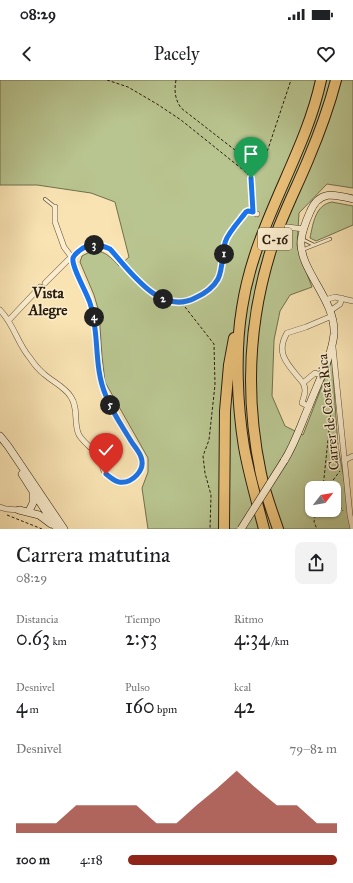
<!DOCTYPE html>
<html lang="es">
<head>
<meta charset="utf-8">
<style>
	body { margin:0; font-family:"IM FELL Great Primer",serif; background:#f2f2f2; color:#202124; height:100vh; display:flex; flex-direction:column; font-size:15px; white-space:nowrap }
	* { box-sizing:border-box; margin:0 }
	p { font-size:13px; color:#757577 }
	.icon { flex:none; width:22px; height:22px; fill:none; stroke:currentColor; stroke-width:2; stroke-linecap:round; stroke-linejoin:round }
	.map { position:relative; height:449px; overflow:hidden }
	.panel { display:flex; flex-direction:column; background:#fff; flex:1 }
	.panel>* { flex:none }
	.needle { width:26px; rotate:59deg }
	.buttons { position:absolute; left:305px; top:401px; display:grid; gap:8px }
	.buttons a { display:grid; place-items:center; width:36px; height:36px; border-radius:8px; background:#fff; box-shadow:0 1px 3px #0004; font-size:20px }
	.pin { position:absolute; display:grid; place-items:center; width:34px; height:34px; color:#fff; margin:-41px -17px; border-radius:50% 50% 50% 0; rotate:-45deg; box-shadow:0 0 4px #0007 }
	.pin .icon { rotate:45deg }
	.km { position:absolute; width:20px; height:20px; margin:-10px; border-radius:50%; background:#222; color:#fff; font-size:11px; line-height:20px; text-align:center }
	.round { display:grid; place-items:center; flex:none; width:42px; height:42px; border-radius:8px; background:#f2f2f2 }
	.summary { display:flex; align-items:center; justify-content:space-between; height:68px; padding:0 16px }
	h1 { font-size:22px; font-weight:600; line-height:30px }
	.metrics { display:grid; grid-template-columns:repeat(3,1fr); gap:6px; height:68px; padding:4px 16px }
	.metrics div { display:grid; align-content:center }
	.metrics b { font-size:20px; font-weight:600 }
	.metrics small { font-size:11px; font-weight:400 }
	.metrics p { font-size:11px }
	.chart { height:112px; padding:8px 16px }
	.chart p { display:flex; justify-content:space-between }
	.chart svg { width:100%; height:72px; margin-top:4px; fill:#8f2418; opacity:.7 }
	ul { padding:0 16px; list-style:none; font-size:13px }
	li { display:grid; grid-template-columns:64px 48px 1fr; align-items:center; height:30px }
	li i { height:10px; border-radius:5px; background:#8f2418 }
	.status { display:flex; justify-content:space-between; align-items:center; height:28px; padding:0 20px; background:#fff; direction:ltr }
	.status svg { height:11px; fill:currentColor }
	header { display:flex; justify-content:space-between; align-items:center; height:52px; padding:0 16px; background:#fff; font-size:18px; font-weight:600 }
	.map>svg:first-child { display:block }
	.green { fill:#b9c590; stroke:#70704e; fill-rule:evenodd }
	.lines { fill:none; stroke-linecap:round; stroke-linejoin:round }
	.street-tunnel { stroke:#cfbb92; stroke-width:5; stroke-dasharray:5 2.5; stroke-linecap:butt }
	.lane-casing { stroke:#5c4e36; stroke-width:4 }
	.street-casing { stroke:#5c4e36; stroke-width:6 }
	.secondary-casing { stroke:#281c0d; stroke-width:8 }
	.highway-casing { stroke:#281c0d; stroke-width:12 }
	.path { stroke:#281c0d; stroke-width:1; stroke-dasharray:3 2; stroke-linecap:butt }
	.lane { stroke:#fbedce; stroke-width:2.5 }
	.street { stroke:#fbedce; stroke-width:5 }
	.secondary { stroke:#fbedce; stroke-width:7 }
	.highway { stroke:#ecc27a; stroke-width:10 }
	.secondary-bridge-casing { stroke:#281c0d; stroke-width:8; stroke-linecap:butt }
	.secondary-bridge { stroke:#fbedce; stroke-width:7 }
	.route-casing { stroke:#fff; stroke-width:8 }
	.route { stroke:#1a73e8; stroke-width:5 }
	.labels { text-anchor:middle; stroke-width:3; stroke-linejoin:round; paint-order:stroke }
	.shield { fill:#fbedce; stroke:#675b47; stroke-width:1 }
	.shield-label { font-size:13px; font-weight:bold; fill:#281c0d }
	.street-label { font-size:14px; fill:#281c0d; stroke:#fbedce }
	.neighbourhood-label { font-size:15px; font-weight:bold; fill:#281c0d; stroke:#fbedce }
</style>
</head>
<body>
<div class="status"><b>08:29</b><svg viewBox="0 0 49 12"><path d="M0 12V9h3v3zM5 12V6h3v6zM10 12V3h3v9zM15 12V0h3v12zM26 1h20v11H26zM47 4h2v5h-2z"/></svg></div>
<header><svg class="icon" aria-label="back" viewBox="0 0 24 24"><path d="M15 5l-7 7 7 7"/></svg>Pacely<svg class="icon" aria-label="heart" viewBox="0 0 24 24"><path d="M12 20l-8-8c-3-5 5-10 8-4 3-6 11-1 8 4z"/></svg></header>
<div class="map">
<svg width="353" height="449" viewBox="0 0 353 449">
	<rect width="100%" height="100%" fill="#f9e3b3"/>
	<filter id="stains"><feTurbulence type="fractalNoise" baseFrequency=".005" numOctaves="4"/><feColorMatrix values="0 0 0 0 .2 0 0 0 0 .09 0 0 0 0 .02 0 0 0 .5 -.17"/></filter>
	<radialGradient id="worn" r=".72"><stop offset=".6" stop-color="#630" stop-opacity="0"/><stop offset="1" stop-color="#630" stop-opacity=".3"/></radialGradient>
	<!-- green -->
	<path class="green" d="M0,0H353V108L327,104L299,133L297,165L300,176L312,207L290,215L280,231L274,260L272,316L285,346L303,355L332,280L338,366L353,449H148L142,408L148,392V378L105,302L102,276L99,232L94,215L80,182L82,176C99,166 107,173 119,186L129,177L115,122L91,113L37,105H0ZM312,408H334V430H312Z
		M332,122L353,126V145L316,161L310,158C313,144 315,125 332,122Z"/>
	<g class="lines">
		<!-- street-tunnel -->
		<path class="street-tunnel" d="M257,134L281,144"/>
		<defs>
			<path id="lane" d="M45,119L55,127
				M302,159L314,165
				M302,170L330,159"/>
			<path id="street" d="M252,112L253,132
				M55,127V142L64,167L73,179
				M287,147L304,149
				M45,203L71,177
				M325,220L335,217L353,221
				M0,230C14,244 17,263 30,278C34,284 39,290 44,294C53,302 65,307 71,317C79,329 73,343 79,355C84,363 92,368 98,375C102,379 102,384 103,389C107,398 119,404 128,401C137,398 144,387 141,377C139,372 134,366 131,362C122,346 111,331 105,314C93,283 100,252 90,222C87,212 70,186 73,178C74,175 77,173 79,171C88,163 99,164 110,169C131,192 160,236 195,218C204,214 213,207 218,199C225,187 221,172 226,160C229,152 240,139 246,133L251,131L257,134
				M330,231L340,224L342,218
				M9,240L40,207
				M333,267L350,435L353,449
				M303,303L315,293L321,295
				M308,326L302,323C304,316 307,310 303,303C290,286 274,275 287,253L306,247L332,236
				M345,380L353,376
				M0,427L6,429L19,430"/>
			<path id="secondary" d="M0,356L8,366L64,449
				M284,381C295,364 301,344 309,326C317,305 332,276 334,254C336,220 299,190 301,161C302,151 306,141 310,132C319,110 334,114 353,119
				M22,394L57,449
				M30,429L33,423V413
				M19,430L39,435L51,444"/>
			<path id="highway" d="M224,449L225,331L229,285L234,258
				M264,449C257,422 249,395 244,367C237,324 235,270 242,228C246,202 254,175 264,150C283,100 310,52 321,0
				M278,449C272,431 265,413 261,394C244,313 249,230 277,152C286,128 298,104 308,80C319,54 329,27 336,0"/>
		</defs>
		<!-- lane casing -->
		<use href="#lane" class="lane-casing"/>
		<!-- street casing -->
		<use href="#street" class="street-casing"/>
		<!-- secondary casing -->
		<use href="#secondary" class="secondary-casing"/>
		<!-- highway casing -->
		<use href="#highway" class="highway-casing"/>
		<!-- path -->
		<path class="path" d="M107,0L128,7L157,24L181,40L242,89C249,95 252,98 253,107
			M176,0C174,11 175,19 181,28L258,88
			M252,97L266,75L291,0
			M185,227L214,264L215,305L209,360L203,376L205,393L211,415L210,449
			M323,408L332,321
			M327,408L340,391
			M334,418L343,431
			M316,430L314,442L317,449
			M7,435L42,449"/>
		<!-- lane -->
		<use href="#lane" class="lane"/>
		<!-- street -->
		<use href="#street" class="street"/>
		<!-- secondary -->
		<use href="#secondary" class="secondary"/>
		<!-- highway -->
		<use href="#highway" class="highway"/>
		<defs>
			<path id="secondary-bridge" d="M241,449L284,381"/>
		</defs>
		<!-- secondary-bridge casing -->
		<use href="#secondary-bridge" class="secondary-bridge-casing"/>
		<!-- secondary-bridge -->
		<use href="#secondary-bridge" class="secondary-bridge"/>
	</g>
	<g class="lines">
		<defs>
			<path id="route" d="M106,394C110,397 114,401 119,402C132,404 146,390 141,377C139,371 134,366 131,361C122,346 112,332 106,316C93,286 100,254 90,223C87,213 71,186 73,178C74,175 77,173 79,171C88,163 99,164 110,169C130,191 160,236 195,218C204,214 213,208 218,199C224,187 221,172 226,160C229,152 240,140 246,132L248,131L253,132L251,98"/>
		</defs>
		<!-- route casing -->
		<use href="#route" class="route-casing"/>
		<!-- route -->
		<use href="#route" class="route"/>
	</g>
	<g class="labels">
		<!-- shield labels -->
		<rect class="shield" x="258" y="148" width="34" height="22" rx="3"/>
		<g class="shield-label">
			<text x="275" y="164">C-16</text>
		</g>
		<!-- street labels -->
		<g class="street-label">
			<text transform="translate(328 332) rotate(-96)" y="5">Carrer de Costa Rica</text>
		</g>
		<!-- neighbourhood labels -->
		<g class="neighbourhood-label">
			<text x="48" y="218">Vista<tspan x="48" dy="17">Alegre</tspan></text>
		</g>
	</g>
	<rect width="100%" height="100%" filter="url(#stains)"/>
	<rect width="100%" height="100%" fill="url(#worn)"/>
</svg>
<div class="buttons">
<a><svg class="needle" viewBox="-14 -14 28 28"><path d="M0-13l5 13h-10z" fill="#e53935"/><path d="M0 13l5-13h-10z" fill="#757577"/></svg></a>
</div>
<div class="pin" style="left:251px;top:98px;background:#1e9e55"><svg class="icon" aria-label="arrive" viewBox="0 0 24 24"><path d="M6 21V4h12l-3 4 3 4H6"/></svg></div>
<div class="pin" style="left:106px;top:394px;background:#d93025"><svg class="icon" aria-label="check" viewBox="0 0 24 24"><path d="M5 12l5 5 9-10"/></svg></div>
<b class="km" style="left:224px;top:174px">1</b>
<b class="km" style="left:163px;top:219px">2</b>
<b class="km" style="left:94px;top:165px">3</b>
<b class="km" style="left:94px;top:237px">4</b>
<b class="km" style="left:110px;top:325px">5</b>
</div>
<section class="panel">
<div class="summary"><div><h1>Carrera matutina</h1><p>08:29</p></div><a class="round"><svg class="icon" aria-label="share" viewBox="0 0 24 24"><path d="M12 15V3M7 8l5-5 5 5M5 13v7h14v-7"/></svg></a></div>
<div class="metrics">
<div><p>Distancia</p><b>0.63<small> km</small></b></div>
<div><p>Tiempo</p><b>2:53</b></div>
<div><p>Ritmo</p><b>4:34<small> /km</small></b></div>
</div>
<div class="metrics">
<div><p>Desnivel</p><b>4<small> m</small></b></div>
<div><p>Pulso</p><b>160<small> bpm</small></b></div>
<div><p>kcal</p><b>42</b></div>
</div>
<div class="chart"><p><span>Desnivel</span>79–82 m</p>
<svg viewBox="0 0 160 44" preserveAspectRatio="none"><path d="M0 44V38L10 38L20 38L30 27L40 27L50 27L60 27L70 38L80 38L90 27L100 17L110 6L120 17L130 27L140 27L150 38L160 38V44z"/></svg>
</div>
<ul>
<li><b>100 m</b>4:18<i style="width:100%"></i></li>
</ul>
</section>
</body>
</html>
